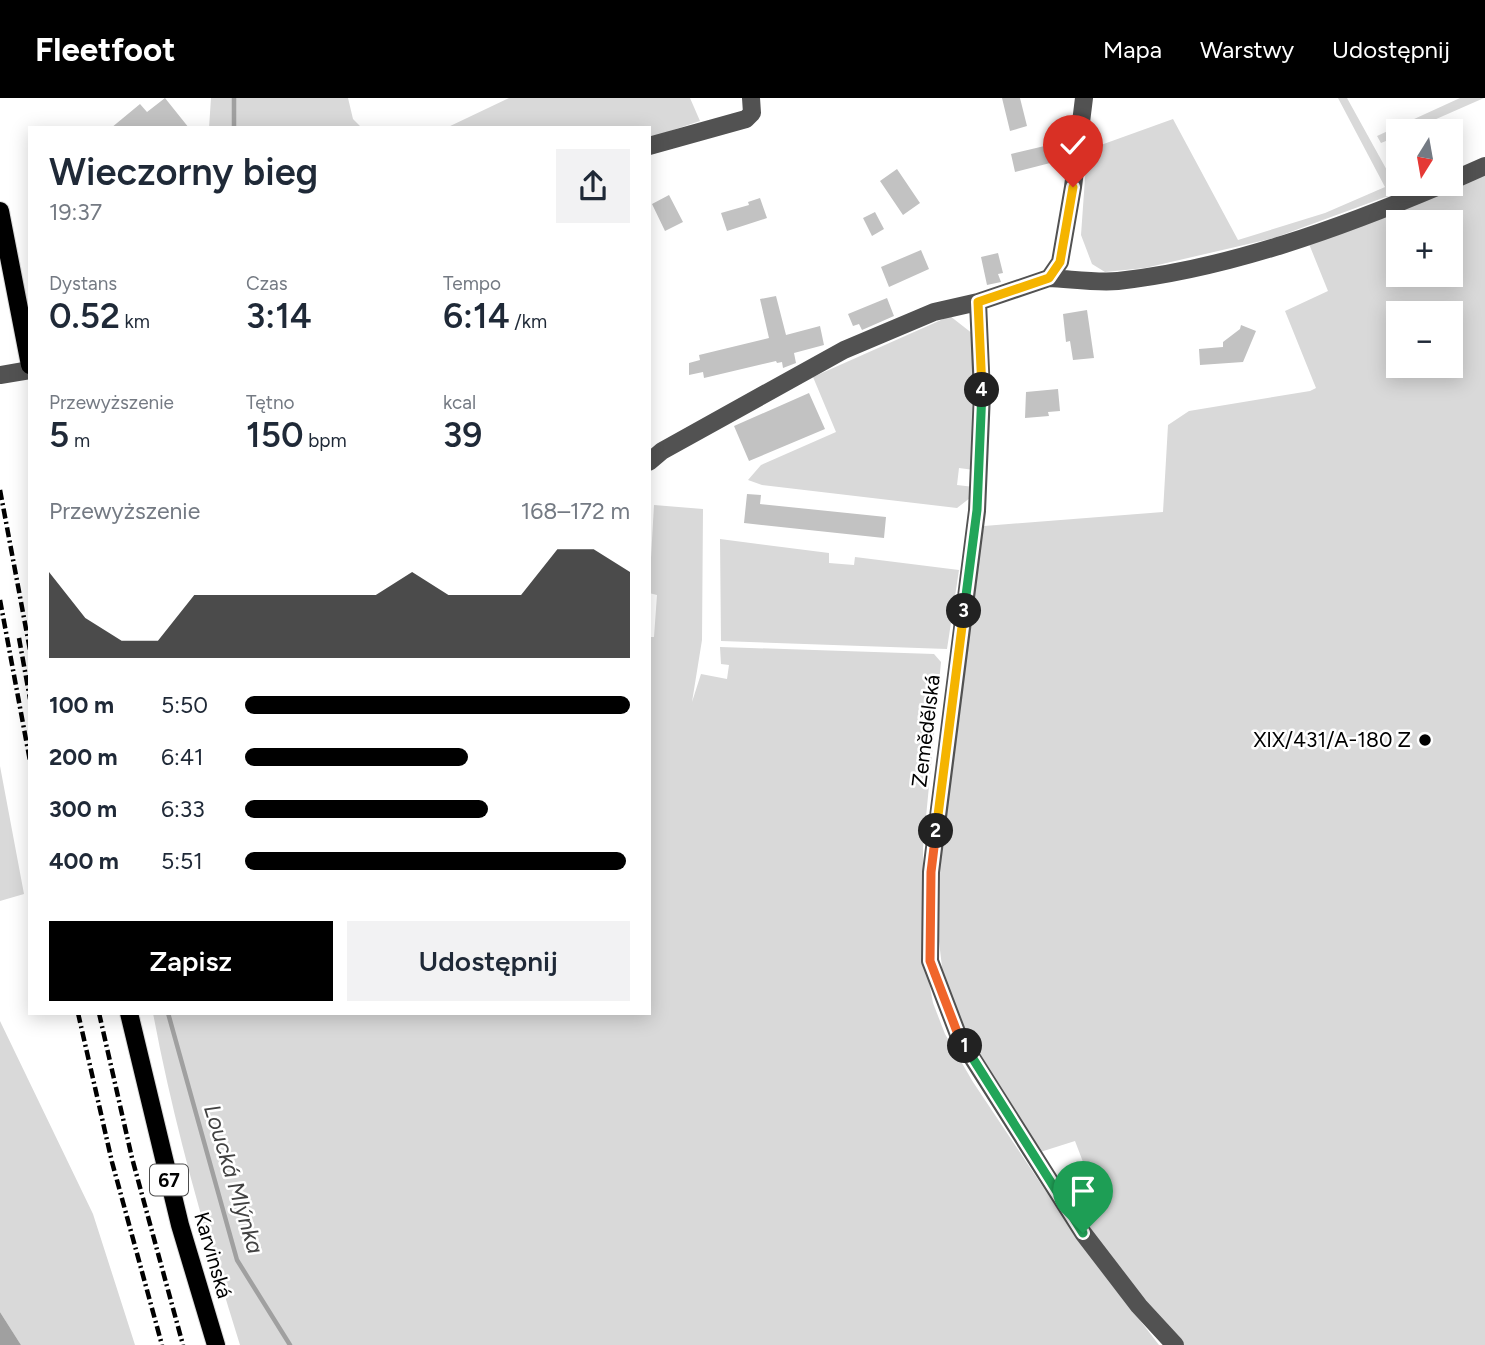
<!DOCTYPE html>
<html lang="pl">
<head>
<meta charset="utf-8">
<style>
	body { margin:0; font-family:Figtree,sans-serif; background:#f2f2f3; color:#1f2937; height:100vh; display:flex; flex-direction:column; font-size:26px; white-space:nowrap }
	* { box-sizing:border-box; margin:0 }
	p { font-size:23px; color:#747a83 }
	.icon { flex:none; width:38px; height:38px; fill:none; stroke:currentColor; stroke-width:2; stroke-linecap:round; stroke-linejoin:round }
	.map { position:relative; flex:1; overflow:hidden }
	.side { position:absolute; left:28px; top:28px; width:623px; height:889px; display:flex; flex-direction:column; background:#fff; border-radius:0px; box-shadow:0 4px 18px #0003 }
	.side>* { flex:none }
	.needle { width:46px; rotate:191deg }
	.controls { position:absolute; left:1386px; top:21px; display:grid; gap:14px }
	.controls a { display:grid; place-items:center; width:77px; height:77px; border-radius:0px; background:#fff; box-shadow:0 4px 18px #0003; font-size:35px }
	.pin { position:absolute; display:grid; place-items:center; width:60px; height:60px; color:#fff; margin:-72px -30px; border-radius:50% 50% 50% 0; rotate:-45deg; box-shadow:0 0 7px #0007 }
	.pin .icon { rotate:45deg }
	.km { position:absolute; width:35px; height:35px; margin:-18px; border-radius:50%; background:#222; color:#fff; font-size:19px; line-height:35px; text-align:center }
	.round { display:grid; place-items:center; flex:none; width:74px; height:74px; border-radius:0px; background:#f2f2f3 }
	.head { display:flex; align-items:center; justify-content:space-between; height:119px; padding:0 21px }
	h1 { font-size:38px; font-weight:600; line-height:52px }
	.figures { display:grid; grid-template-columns:repeat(3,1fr); gap:10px; height:119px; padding:7px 21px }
	.figures div { display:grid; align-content:center }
	.figures b { font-size:35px; font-weight:600 }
	.figures small { font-size:19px; font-weight:400 }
	.figures p { font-size:19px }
	.chart { height:196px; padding:14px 21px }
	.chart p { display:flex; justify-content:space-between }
	.chart svg { width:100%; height:126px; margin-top:7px; fill:#000; opacity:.7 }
	.action { display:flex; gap:14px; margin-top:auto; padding:14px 21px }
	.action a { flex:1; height:80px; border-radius:0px; background:#000; color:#fff; font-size:28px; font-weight:600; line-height:80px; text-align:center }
	.action a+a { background:#f2f2f3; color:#1f2937 }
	ul { padding:0 21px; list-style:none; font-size:23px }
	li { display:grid; grid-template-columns:112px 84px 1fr; align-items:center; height:52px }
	li i { height:18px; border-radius:9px; background:#000 }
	header { display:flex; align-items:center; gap:42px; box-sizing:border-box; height:98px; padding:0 35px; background:#000; color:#fff }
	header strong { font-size:33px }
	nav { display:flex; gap:38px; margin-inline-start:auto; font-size:24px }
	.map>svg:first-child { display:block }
	.green { fill:#d9d9d9; fill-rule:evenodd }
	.water { fill:#a0a0a0 }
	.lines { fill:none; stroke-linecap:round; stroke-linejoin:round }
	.stream { stroke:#a0a0a0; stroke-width:4.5 }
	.building { fill:#c2c2c2 }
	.major-casing { stroke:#dbdbdb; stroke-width:20 }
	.minor { stroke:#525252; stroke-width:18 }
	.major { stroke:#000; stroke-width:18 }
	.rail { stroke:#000; stroke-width:4.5; stroke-dasharray:10 3.5 2 3.5; stroke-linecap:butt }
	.split-1-casing { stroke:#fff; stroke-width:14 }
	.split-2-casing { stroke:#fff; stroke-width:14 }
	.split-3-casing { stroke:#fff; stroke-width:14 }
	.split-4-casing { stroke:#fff; stroke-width:14 }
	.split-5-casing { stroke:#fff; stroke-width:14 }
	.split-1 { stroke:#22a559; stroke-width:9 }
	.split-2 { stroke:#f0652b; stroke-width:9 }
	.split-3 { stroke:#f5b400; stroke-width:9 }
	.split-4 { stroke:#22a559; stroke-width:9 }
	.split-5 { stroke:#f5b400; stroke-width:9 }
	.poi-dot { fill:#000; stroke:#fff; stroke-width:2.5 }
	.labels { text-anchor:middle; stroke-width:5; stroke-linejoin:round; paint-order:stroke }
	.shield { fill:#fff; stroke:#4c4c4c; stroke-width:2 }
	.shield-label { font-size:19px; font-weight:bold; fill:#000 }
	.street-label { font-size:21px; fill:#000; stroke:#fff }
	.poi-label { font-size:21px; fill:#000; stroke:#fff; text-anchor:end }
	.water-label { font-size:23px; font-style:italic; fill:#414141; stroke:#fff }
</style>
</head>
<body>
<header>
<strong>Fleetfoot</strong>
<nav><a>Mapa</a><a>Warstwy</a><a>Udostępnij</a></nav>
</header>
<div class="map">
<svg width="1485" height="1247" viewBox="0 0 1485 1247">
	<rect width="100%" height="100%" fill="#fff"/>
	<!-- green -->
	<path class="green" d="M211,0H348L353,21L362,30H209Z
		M509,0H690L700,23L649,40V30H446Z
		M1338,0H1347L1399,94L1274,140L1145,170L1105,174L1092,166L1081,137L1087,52L1173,21L1238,142L1325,115L1385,89Z
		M1460,0H1484L1409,33H1398V38L1381,45L1377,38Z
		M1485,72V1247H1178L1056,1089L1088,1077L1075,1043L1034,1056L993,991L944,886L936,818L953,603L984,428L1163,414L1168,327L1189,313L1310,293L1316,290L1285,213L1328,193L1309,146ZM1398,124H1451V177H1398ZM1398,215H1451V268H1398Z
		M950,218L973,236L977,336L974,372L959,370L957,387L974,389L970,400L957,410L762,387L748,382L761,367L836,334L813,279Z
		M654,407L703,411L702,542L692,604L701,576L727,581L729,567L721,566L720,549L934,556L941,564L923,750V792L927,873L933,905L945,936L973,984L1079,1143L1159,1247H240C206,1138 174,1028 153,915H649V539H654L657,497L649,495Z
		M720,441L829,455V465L854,467L855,459L959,472L947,551L721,543Z
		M0,668L24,796L0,803Z
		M0,923L93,1116L135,1247H21L0,1214Z"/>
	<!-- water -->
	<path class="water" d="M0,1214L21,1247H0Z"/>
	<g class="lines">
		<!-- stream -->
		<path class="stream" d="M234,30V0
			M168,915L237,1162L290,1247"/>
	</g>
	<!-- building -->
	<path class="building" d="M165,0L189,30H111L140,6L147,14Z
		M1002,0H1020L1027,28L1010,33Z
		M1053,46L1058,63L1015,74L1011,56Z
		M897,71L920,105L903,117L880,83Z
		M669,97L683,124L665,133L652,106Z
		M760,100L767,120L727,133L721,115L749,107L748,104Z
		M875,114L884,131L872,138L863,120Z
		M921,152L929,171L889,189L881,169Z
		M998,155L1003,175L998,176L1001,184L987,187L981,159Z
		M776,198L786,237L820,228L824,247L794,255L796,265L783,270L782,264L777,265L776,263L704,280L703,274L689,277V265L700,262L699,257L769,240L760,201Z
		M887,200L894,218L862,232L859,226L853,228L848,216Z
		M1087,212L1094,260L1073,262L1070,243L1066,244L1063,216Z
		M1241,227L1256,233L1243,264L1200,267L1199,251L1223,249V244L1240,231Z
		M1058,291L1060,313L1048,314L1049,318L1025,320L1026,294Z
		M809,295L825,331L749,363L734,328Z
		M747,396L761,397L760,406L886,419L884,440L744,425Z"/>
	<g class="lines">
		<defs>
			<path id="major" d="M0,113L30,267
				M129,915L180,1127L216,1247"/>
		</defs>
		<!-- major casing -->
		<use href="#major" class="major-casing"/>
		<!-- minor -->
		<path class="minor" d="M649,48L746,21L752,15L751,0
			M1451,83L1485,68
			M1049,180C1071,181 1096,185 1118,183C1228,171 1343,129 1444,86
			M978,204L982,296L977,413L931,774L930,863L959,939L1083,1135L1139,1208L1175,1247
			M0,277L30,272
			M649,364L662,353L844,252L934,214L978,204L1049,180L1060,164L1073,89L1084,0"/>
		<!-- major -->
		<use href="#major" class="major"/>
		<!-- rail -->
		<path class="rail" d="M0,392L30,552
			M0,502L30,663
			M19,540L30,601
			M78,915L112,1064L162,1247
			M99,915L132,1060L183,1247"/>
	</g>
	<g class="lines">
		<defs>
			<path id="split-1" d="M965,948L1083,1135"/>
			<path id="split-2" d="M936,733L931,774L930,863L959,939L965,948"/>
			<path id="split-3" d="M936,733L964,513"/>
			<path id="split-4" d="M964,513L977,412L982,292"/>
			<path id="split-5" d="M982,292L978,204L1049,180L1060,164L1073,89"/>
		</defs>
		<!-- split-1 casing -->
		<use href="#split-1" class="split-1-casing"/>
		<!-- split-2 casing -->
		<use href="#split-2" class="split-2-casing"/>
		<!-- split-3 casing -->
		<use href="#split-3" class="split-3-casing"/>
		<!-- split-4 casing -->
		<use href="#split-4" class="split-4-casing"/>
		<!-- split-5 casing -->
		<use href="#split-5" class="split-5-casing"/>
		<!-- split-1 -->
		<use href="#split-1" class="split-1"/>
		<!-- split-2 -->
		<use href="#split-2" class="split-2"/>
		<!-- split-3 -->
		<use href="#split-3" class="split-3"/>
		<!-- split-4 -->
		<use href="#split-4" class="split-4"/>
		<!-- split-5 -->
		<use href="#split-5" class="split-5"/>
	</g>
	<!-- markers -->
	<circle class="poi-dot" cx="1425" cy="642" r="7"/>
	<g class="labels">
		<!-- shield labels -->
		<rect class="shield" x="150" y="1066.5" width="38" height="31" rx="5"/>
		<g class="shield-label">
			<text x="169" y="1089">67</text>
		</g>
		<!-- street labels -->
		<g class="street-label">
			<text transform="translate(926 633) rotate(-83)" y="7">Zemědělská</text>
			<text transform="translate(213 1157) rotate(74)" y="7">Karvinská</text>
		</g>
		<!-- poi labels -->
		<g class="poi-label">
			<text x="1411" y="649">XIX/431/A-180 Z</text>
		</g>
		<!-- water labels -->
		<g class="water-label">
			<text transform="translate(234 1081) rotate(73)" y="8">Loucká Mlýnka</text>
		</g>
	</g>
</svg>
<div class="controls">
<a><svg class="needle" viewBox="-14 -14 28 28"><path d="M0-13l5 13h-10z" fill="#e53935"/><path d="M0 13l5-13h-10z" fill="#747a83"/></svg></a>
<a>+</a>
<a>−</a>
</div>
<div class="pin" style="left:1083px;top:1135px;background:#1e9e55"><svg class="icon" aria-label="arrive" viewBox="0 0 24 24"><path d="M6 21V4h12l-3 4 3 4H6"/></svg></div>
<div class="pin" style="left:1073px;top:89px;background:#d93025"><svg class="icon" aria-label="check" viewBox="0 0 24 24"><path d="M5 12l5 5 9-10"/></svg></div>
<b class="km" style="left:965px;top:948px">1</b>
<b class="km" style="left:936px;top:733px">2</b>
<b class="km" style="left:964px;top:513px">3</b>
<b class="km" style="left:982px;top:292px">4</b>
<section class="side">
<div class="head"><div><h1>Wieczorny bieg</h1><p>19:37</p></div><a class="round"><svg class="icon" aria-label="share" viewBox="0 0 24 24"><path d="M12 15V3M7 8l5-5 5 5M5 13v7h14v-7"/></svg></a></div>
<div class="figures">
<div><p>Dystans</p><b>0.52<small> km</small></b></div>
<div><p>Czas</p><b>3:14</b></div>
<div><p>Tempo</p><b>6:14<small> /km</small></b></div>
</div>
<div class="figures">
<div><p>Przewyższenie</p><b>5<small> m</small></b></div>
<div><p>Tętno</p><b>150<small> bpm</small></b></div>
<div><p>kcal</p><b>39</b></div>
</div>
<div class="chart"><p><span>Przewyższenie</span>168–172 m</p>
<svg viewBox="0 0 160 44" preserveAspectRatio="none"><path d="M0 44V14L10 30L20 38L30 38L40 22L50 22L60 22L70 22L80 22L90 22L100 14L110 22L120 22L130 22L140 6L150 6L160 14V44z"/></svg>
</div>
<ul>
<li><b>100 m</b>5:50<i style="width:100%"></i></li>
<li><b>200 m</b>6:41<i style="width:58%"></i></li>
<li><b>300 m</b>6:33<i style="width:63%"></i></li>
<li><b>400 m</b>5:51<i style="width:99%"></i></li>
</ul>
<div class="action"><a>Zapisz</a><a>Udostępnij</a></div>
</section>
</div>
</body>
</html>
